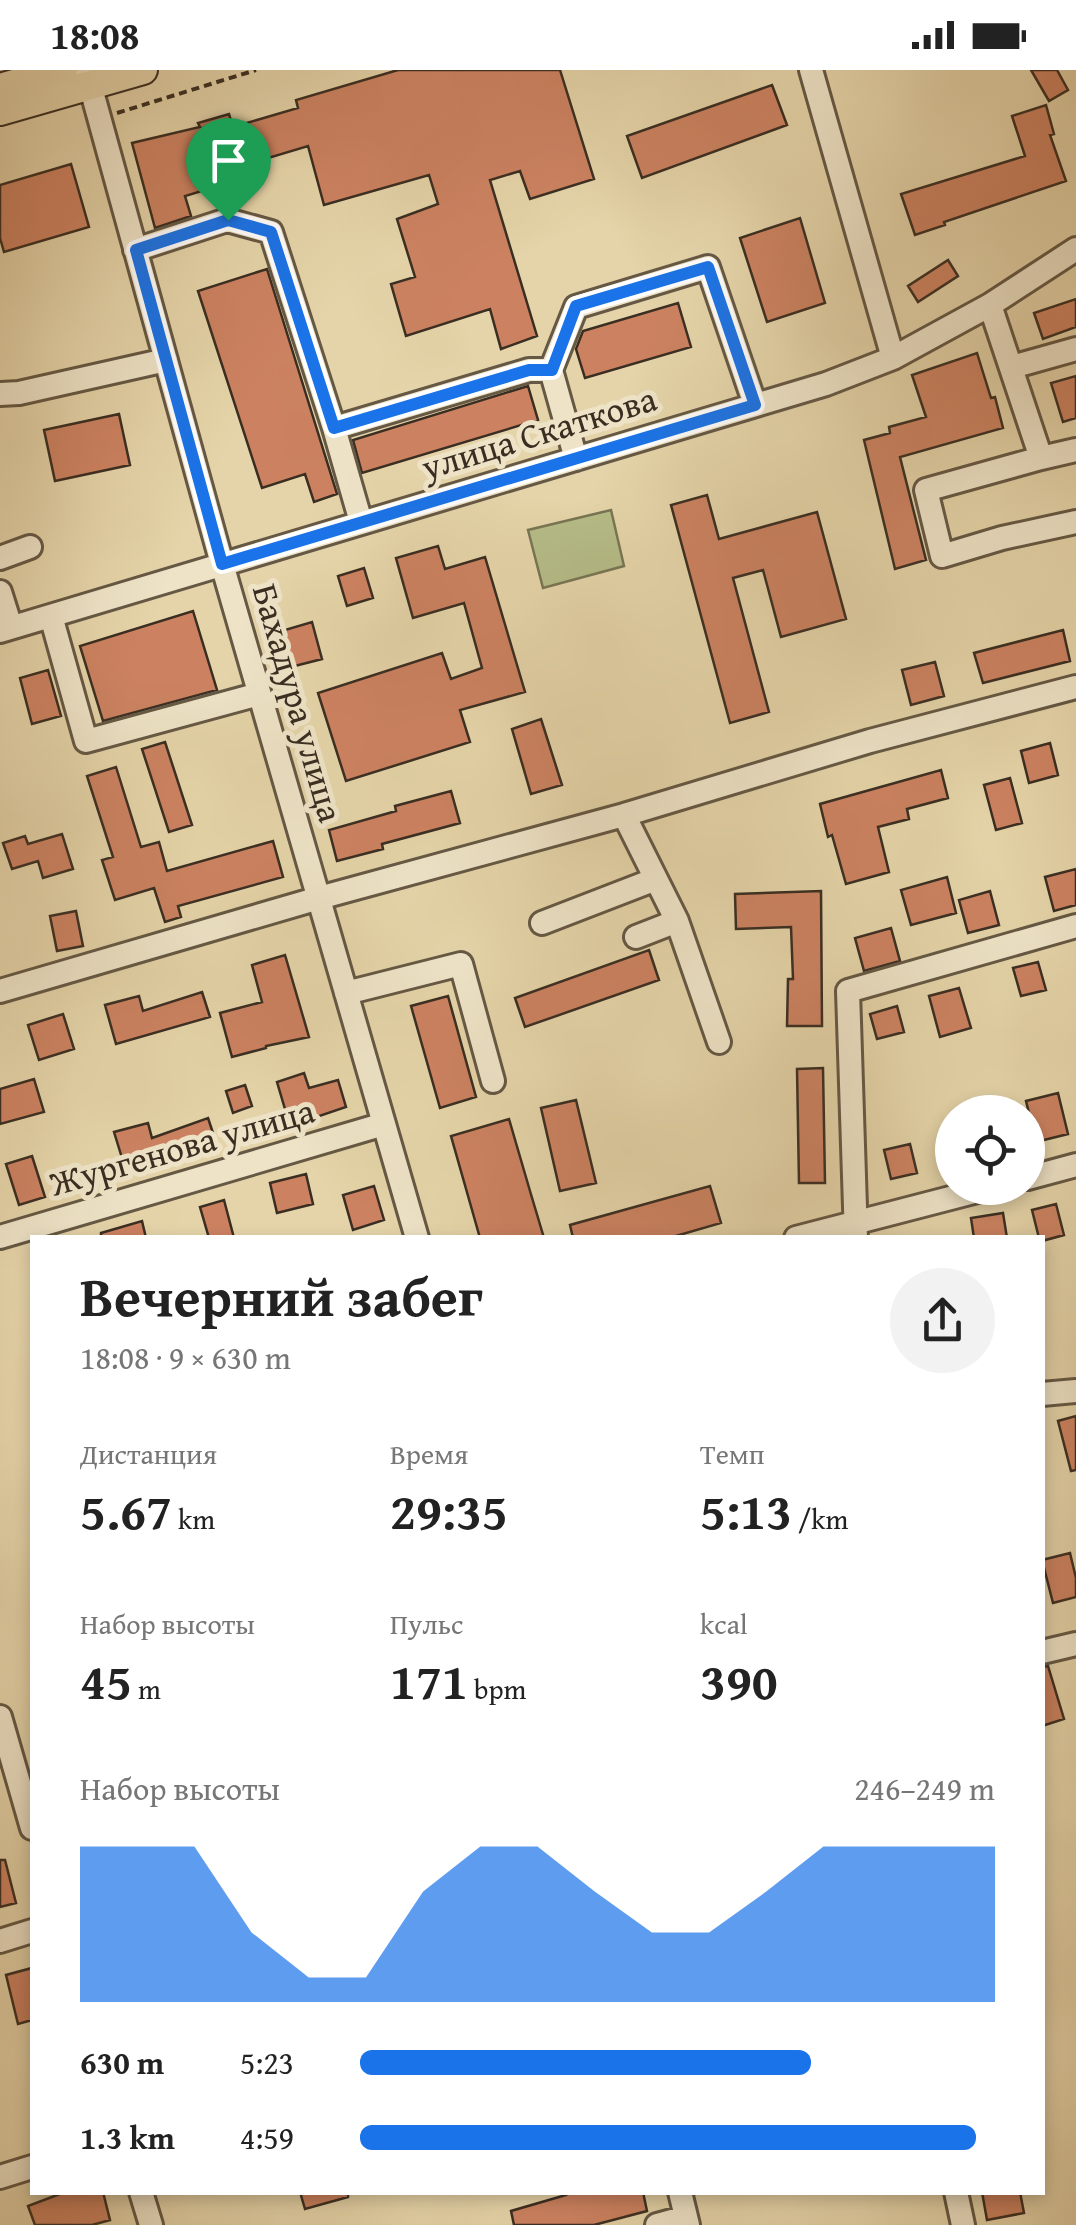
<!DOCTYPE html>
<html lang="ru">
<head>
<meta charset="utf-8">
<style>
	body { margin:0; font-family:"Gentium Book Plus",serif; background:#f2f2f2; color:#222; height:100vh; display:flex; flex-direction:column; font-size:38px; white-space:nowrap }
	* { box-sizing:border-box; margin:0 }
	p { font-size:32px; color:#767676 }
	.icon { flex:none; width:55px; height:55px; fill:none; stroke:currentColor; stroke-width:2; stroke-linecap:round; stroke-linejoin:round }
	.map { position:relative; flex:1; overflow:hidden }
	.drawer { position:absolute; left:30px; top:1165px; width:1015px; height:960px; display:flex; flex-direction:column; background:#fff; border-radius:0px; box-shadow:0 5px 15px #0003 }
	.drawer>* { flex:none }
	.buttons { position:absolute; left:935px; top:1025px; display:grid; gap:20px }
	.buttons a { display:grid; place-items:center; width:110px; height:110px; border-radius:50%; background:#fff; box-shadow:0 5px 15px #0003; font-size:50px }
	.pin { position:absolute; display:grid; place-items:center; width:85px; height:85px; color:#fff; margin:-102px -42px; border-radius:50% 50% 50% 0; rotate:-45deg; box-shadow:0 0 10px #0007 }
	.pin .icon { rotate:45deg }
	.round { display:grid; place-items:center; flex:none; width:105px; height:105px; border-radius:52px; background:#f2f2f2 }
	.head { display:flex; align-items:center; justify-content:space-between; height:170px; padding:0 50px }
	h1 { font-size:55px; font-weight:700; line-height:75px }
	.stats { display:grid; grid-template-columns:repeat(3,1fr); gap:15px; height:170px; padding:10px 50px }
	.stats div { display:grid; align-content:center }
	.stats b { font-size:50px; font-weight:700 }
	.stats small { font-size:28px; font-weight:400 }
	.stats p { font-size:28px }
	.chart { height:280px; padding:20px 50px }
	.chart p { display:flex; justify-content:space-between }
	.chart svg { width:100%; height:180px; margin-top:10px; fill:#1a73e8; opacity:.7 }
	ul { padding:0 50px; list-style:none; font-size:32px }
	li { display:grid; grid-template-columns:160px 120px 1fr; align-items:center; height:75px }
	li i { height:25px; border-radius:12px; background:#1a73e8 }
	.status { display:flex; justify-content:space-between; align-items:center; height:70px; padding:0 50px; background:#fff; direction:ltr }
	.status svg { height:28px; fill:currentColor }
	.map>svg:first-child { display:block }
	.green { fill:#b5bc87; stroke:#787554; stroke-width:2.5 }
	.building { fill:#cc8261; stroke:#3a2e22; stroke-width:2.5 }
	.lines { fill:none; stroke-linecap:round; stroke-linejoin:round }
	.minor-casing { stroke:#655844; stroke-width:28 }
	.major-casing { stroke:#3a2e22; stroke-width:32 }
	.path { stroke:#3a2e22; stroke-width:4; stroke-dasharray:8 5; stroke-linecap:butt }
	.minor { stroke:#eee3c7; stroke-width:22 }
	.major { stroke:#e5d4a9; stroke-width:28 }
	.route-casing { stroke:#fff; stroke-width:20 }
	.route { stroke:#1a73e8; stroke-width:12 }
	.labels { text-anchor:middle; stroke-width:10; stroke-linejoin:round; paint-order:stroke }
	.street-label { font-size:35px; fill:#3a2e22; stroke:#eee3c7 }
</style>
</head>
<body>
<div class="status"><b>18:08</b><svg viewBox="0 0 49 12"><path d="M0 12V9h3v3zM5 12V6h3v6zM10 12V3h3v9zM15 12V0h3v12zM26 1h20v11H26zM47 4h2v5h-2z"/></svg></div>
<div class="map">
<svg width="1076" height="2155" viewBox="0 0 1076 2155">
	<rect width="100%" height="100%" fill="#e5d4a9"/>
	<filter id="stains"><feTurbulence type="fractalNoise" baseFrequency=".002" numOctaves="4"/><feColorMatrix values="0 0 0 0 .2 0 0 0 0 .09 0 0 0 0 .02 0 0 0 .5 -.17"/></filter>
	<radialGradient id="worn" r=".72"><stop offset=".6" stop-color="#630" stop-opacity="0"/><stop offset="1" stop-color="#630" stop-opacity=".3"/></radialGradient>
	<!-- green -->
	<path class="green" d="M611,440L624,496L543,518L528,460Z"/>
	<!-- building -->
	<path class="building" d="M398,0H560L594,109L530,129L520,101L490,110L537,266L501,279L490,239L406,266L391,214L415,207L397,149L438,134L429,105L324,135L308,76L245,95L248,107L185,126L191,146L155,158L132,73L200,57L198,53L229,44L233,57L298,38L296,30Z
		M1031,0H1057L1068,20L1049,31Z
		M772,15L787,55L642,108L627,66Z
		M1046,35L1054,64L1050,65L1066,111L944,152L945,155L915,165L901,124L1025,86L1012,46Z
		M71,94L89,157L4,182L0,168V115Z
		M800,148L825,233L767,252L740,168Z
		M948,190L958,206L918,232L908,216Z
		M267,199L337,424L314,432L305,404L262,418L198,221Z
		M1076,229V257L1043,269L1034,243Z
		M678,233L691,277L585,308L576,279L583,261Z
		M977,283L991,328L995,327L1003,358L900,387L926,490L895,499L864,370L890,363L889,357L926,347L912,305Z
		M1076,306V348L1063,352L1051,313Z
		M528,316L538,350L362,403L353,370Z
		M119,344L130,395L55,411L44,360Z
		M707,425L719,469L817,442L846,549L781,567L763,500L733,508L769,642L730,653L671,435Z
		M438,476L445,499L485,487L525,622L460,640L470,672L346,711L318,623L442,583L451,609L482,598L464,533L413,548L396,488Z
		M364,498L373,528L347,536L338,506Z
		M193,541L217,620L103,651L80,576Z
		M312,552L322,589L287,598L278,562Z
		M1063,560L1070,591L983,613L974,583Z
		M935,592L944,626L911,635L902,600Z
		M48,600L61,646L32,654L20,608Z
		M541,649L562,715L531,724L512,659Z
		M165,672L192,755L169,762L142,679Z
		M1050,673L1058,705L1029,713L1021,681Z
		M116,697L141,777L159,772L167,801L273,771L283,807L178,836L181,847L165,852L154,818L115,830L102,790L113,787L87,706Z
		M941,700L948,728L907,739L909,749L878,757L889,802L846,814L832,765L828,767L820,734Z
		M1010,708L1022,753L996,760L984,715Z
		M451,721L460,753L382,774L383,779L337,791L329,760L396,741L395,736Z
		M62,764L73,799L43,808L38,791L12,799L3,773L25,766L28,774Z
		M1076,799V835L1054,841L1045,807Z
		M947,807L956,843L911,855L901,820Z
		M821,821L822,956H787L788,909H793L791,857L736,859L735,824Z
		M990,821L999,855L968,863L959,830Z
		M76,841L83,876L57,881L50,846Z
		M891,858L900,891L864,901L855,868Z
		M649,880L659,910L525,957L515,928Z
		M285,885L309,967L266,976V978L232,987L220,943L262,932L252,895Z
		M1038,892L1046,920L1021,926L1013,898Z
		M959,918L971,958L940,967L929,926Z
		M202,922L210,947L116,974L105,935L139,926L143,941Z
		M448,926L476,1027L440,1038L411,936Z
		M897,936L904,962L877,969L870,944Z
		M63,944L74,979L39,990L28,955Z
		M823,998L825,1113H799L797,999Z
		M304,1003L309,1018L338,1010L346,1037L290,1056L277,1012Z
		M34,1009L44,1042L0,1054V1019Z
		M245,1015L252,1036L233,1043L226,1021Z
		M1058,1023L1068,1064L1036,1072L1026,1031Z
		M576,1030L596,1113L560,1121L541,1038Z
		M208,1048L218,1078L188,1089L186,1083L126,1101L114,1062L148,1053L152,1068Z
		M509,1049L530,1121L544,1168H480L451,1066Z
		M910,1074L917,1103L891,1109L884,1080Z
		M32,1086L45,1127L19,1135L6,1094Z
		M306,1104L313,1134L277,1143L270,1113Z
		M374,1116L384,1150L353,1160L343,1125Z
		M710,1116L721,1153L669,1168H573L570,1155Z
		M224,1130L234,1168H209L200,1137Z
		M1056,1134L1064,1165L1042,1171V1168H1039L1032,1140Z
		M1003,1143L1007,1168H974L971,1148Z
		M142,1151L146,1168H101V1163Z
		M1076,1346V1400L1071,1401L1058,1351Z
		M1070,1483L1076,1508V1527L1053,1533L1042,1490Z
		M1048,1596L1064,1649L1042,1656V1597Z
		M0,1790H5L16,1833L0,1837Z
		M32,1898V1950L18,1954L6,1905Z
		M65,2122H103L110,2150L92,2155H35L28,2136Z
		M300,2122H348V2127L305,2139Z
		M643,2122L647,2141L594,2155H514L511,2141L566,2125L565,2123Z
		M982,2122H1020L1024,2143L987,2150Z"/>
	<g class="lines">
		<defs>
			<path id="minor" d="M86,0L222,494L417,1168
				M811,0L893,288
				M135,180L227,150L271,162L334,358
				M990,235L1041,388L1076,380
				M1012,297L1076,279
				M0,324L19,323L166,290
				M1041,388L926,420L942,486L1002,468L1076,452
				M576,389L551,300L576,237L708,197L755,335
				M361,452L334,358L529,300H551
				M0,488L30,477
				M0,522L11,557
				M51,546L86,671L259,624
				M0,561L826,314L893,288L990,235L1076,179
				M624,745L677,851L719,972
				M542,853L656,809
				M636,867L677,851
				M0,921L319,828L624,745L870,671L1076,617
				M346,923L461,894L493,1011
				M1028,1108L1076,1095
				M0,1167L384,1054
				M796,1168L989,1118
				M856,1168L848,921L1076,856
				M1042,1324L1076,1321
				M1042,1582L1076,1574
				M0,1647L32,1758
				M0,1871L32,1861
				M0,2107L32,2097
				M141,2122L151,2155
				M680,2122L688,2155
				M956,2122L963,2155
				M657,2155L686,2147"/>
			<path id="major" d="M0,18L63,0
				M0,41L143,0"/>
		</defs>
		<!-- minor casing -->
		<use href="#minor" class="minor-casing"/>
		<!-- major casing -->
		<use href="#major" class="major-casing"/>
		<!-- path -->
		<path class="path" d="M117,43L256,0"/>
		<!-- minor -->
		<use href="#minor" class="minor"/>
		<!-- major -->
		<use href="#major" class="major"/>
	</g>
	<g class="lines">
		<defs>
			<path id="route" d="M228,150L271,162L334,358L529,300H552L576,236L708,197L755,335L222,494L136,180Z"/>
		</defs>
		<!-- route casing -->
		<use href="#route" class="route-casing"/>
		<!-- route -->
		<use href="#route" class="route"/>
	</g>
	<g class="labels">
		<!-- street labels -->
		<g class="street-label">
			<text transform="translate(539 363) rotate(-17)" y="12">улица Скаткова</text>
			<text transform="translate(298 633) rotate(74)" y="12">Бахадура улица</text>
			<text transform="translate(182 1077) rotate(-16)" y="12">Жургенова улица</text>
		</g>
	</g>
	<rect width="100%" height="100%" filter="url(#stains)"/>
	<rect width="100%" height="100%" fill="url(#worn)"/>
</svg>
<div class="buttons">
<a><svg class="icon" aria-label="locate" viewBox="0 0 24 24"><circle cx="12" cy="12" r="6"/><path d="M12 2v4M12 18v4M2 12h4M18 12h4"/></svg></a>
</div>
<div class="pin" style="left:228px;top:150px;background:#1e9e55"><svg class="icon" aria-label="arrive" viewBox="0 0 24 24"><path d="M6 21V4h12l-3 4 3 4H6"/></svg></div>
<section class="drawer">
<div class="head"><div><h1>Вечерний забег</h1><p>18:08 · 9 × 630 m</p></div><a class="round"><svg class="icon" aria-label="share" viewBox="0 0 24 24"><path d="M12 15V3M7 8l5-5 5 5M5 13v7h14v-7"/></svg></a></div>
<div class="stats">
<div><p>Дистанция</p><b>5.67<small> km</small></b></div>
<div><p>Время</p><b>29:35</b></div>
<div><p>Темп</p><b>5:13<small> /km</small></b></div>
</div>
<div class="stats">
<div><p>Набор высоты</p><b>45<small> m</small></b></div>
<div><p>Пульс</p><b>171<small> bpm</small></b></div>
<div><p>kcal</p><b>390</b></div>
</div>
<div class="chart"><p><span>Набор высоты</span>246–249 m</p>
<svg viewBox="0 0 160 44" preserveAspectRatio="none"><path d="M0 44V6L10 6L20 6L30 27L40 38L50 38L60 17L70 6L80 6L90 17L100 27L110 27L120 17L130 6L140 6L150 6L160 6V44z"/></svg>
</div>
<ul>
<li><b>630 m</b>5:23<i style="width:71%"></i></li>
<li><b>1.3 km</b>4:59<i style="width:97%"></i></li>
</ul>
</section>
</div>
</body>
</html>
